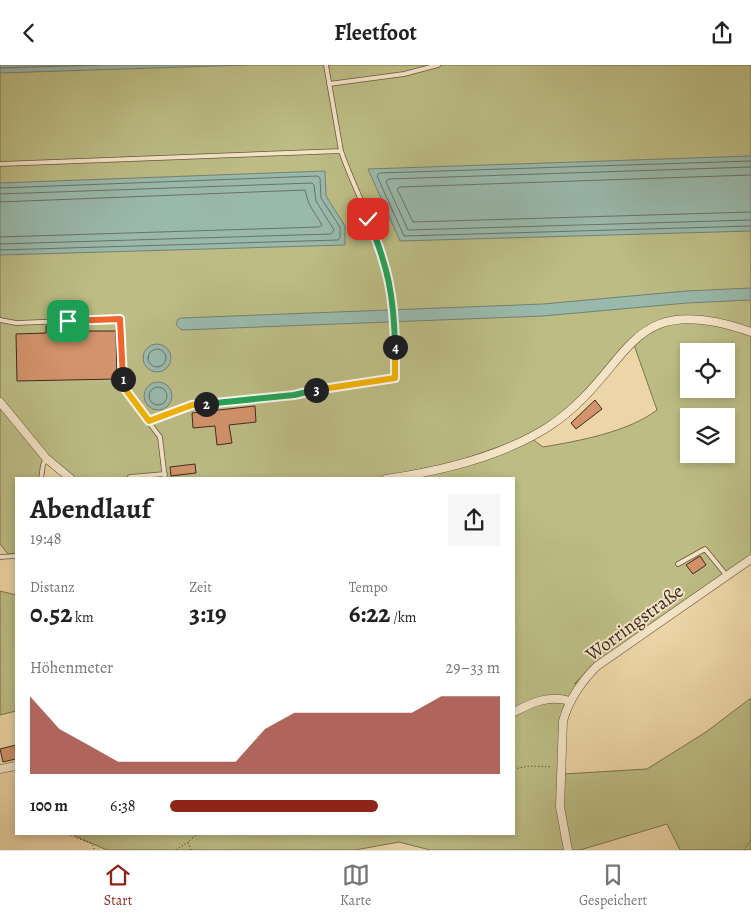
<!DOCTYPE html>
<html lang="de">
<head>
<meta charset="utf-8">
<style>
	body { margin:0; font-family:Alegreya,serif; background:#f6f6f6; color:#222; height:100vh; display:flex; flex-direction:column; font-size:19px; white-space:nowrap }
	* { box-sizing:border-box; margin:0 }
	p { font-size:16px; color:#767676 }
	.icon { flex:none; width:28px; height:28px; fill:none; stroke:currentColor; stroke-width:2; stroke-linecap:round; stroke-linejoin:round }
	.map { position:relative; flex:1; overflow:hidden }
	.panel { position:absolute; left:15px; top:412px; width:500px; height:358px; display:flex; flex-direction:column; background:#fff; border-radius:0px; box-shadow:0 2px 8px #0003 }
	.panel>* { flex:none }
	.buttons { position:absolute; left:680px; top:278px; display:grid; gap:10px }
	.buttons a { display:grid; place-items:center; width:55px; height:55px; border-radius:0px; background:#fff; box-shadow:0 2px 8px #0003; font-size:25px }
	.pin { position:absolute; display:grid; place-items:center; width:42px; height:42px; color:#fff; margin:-21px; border-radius:10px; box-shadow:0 2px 8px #0006 }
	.km { position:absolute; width:25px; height:25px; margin:-12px; border-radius:50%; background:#222; color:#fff; font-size:14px; line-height:25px; text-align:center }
	.round { display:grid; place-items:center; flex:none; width:52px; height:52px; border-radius:0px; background:#f6f6f6 }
	.headline { display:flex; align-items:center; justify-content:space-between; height:85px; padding:0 15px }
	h1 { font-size:28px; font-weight:700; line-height:38px }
	.stats { display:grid; grid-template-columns:repeat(3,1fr); gap:8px; height:85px; padding:5px 15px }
	.stats div { display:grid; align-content:center }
	.stats b { font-size:25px; font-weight:700 }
	.stats small { font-size:14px; font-weight:400 }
	.stats p { font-size:14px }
	.chart { height:140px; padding:10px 15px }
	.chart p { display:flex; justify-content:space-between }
	.chart svg { width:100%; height:90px; margin-top:5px; fill:#8f2418; opacity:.7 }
	ul { padding:0 15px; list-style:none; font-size:16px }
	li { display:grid; grid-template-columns:80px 60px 1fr; align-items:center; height:38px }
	li i { height:12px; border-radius:6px; background:#8f2418 }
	header { display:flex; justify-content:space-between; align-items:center; height:65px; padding:0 15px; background:#fff; font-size:22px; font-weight:700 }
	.menu { display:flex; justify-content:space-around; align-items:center; height:70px; border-top:1px solid #e0e0e0; background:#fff; font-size:14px; color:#767676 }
	.menu a { display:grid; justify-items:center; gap:2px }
	.menu .current { color:#8f2418 }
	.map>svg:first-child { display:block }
	.green { fill:#bcbc84; stroke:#7d7350; fill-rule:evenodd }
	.water { fill:#99b9ac; stroke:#758073 }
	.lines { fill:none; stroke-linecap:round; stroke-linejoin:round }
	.shore { stroke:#6c7264; stroke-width:1 }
	.building { fill:#d3936c; stroke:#3e2a1d }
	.lane-casing { stroke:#6a5540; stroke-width:5.5 }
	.street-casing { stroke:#6a5540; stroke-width:9 }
	.path { stroke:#3e2a1d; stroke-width:1; stroke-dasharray:1 2.5; stroke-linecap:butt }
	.lane { stroke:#f3e4c6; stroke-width:4 }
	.street { stroke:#f3e4c6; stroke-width:8 }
	.split-1-casing { stroke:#fff; stroke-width:10 }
	.split-2-casing { stroke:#fff; stroke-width:10 }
	.split-3-casing { stroke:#fff; stroke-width:10 }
	.split-4-casing { stroke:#fff; stroke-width:10 }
	.split-5-casing { stroke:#fff; stroke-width:10 }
	.split-1 { stroke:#f0652b; stroke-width:6 }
	.split-2 { stroke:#f5b400; stroke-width:6 }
	.split-3 { stroke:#22a559; stroke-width:6 }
	.split-4 { stroke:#f5b400; stroke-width:6 }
	.split-5 { stroke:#22a559; stroke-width:6 }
	.labels { text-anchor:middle; stroke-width:4; stroke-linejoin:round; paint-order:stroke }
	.street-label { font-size:19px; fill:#3e2a1d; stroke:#f3e4c6 }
</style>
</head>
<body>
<header><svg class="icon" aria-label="back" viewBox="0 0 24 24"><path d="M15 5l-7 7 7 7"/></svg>Fleetfoot<svg class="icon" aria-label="share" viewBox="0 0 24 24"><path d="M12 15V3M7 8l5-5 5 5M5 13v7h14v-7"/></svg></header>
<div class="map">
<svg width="751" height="785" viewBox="0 0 751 785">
	<rect width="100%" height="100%" fill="#ecd6a7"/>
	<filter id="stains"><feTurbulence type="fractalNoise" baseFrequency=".004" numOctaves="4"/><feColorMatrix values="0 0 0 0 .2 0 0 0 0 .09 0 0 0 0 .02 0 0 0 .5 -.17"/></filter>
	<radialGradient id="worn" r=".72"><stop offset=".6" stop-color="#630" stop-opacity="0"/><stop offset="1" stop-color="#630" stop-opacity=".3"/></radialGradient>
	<!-- green -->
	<path class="green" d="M0,0H751V266L705,255L653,260L587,329L530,371L455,397L373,414H74L58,402L0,335Z
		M678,254L751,267V491L593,601L574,619L582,615L565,641L559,699L568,785H430L399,777L355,785H107L75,771V769H514V414H398L420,411L531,373L543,382C579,376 628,367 657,345L633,277L638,272ZM689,286H726V324H689ZM689,351H726V389H689Z
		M0,340L45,393L41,414H16V489H8L0,479Z
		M0,526L16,530V646L0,650Z
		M751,633V785H680L667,759L580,785H570L563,761V709L647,704L706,667Z"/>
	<!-- water -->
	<path class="water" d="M0,0H246L0,8Z
		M751,91V166L400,176L368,104Z
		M325,106L326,131L345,161V180L0,190V118Z
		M751,223V235L687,238L543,251L182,265L176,260L178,254L182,253L543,239L686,226Z
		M143 293a14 14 0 1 1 28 0a14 14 0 1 1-28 0Z
		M144 331a14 14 0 1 1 28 0a14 14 0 1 1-28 0Z"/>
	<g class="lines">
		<!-- shore -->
		<path class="shore" d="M0,3L97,0
			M751,96L379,108L377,111L404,171L751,161
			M751,102L388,114L386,117L408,165L751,155
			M751,110L400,122L397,124L413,157L751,147
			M0,123L318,111L320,113L321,133L340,162V173L338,175L0,185
			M0,129L312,118L314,120L316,136L334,165L331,169L0,179
			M0,137L305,125L309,139L322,160L319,162L0,172
			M148 293a9 9 0 1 1 18 0a9 9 0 1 1-18 0Z
			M149 331a9 9 0 1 1 18 0a9 9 0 1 1-18 0Z"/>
	</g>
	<!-- building -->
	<path class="building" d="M86,260V266H116L117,314L17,316L16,269L46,268V261Z
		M595,335L602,344L576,364L571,358Z
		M255,341L256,357L229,360L232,378L217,380L215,361L193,363L192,348Z
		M195,399L196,408L171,411L170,402Z
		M700,491L706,500L693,509L686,500Z
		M16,680V694L3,697L0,684Z"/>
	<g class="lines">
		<defs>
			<path id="lane" d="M326,0L341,86
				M329,19L404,9L438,0
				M0,99L341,86C353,121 371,154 383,188C397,229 395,271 395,313L328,323L293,330L192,340L149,356
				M0,255L16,258L120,254L123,316L135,339L160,372L165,414
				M130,412L165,409
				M41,414L43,400L46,393
				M0,492L16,491
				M678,499L705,484L727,511"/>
			<path id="street" d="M0,337L46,393L71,414
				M386,414C441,406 501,392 548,362C635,305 621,222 751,267
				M514,647C533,637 549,630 570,636
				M0,704L16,701
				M568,785L560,742L563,656C569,634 581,617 597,601L751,494"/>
		</defs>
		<!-- lane casing -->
		<use href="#lane" class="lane-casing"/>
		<!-- street casing -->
		<use href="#street" class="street-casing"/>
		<!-- path -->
		<path class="path" d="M514,704L529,701L552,702
			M67,769L92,779L95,785
			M176,785L188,777
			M191,785L188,777L197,769
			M744,785L751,775"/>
		<!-- lane -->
		<use href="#lane" class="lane"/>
		<!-- street -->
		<use href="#street" class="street"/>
	</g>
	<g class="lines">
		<defs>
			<path id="split-1" d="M68,256L120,254L123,314"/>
			<path id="split-2" d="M123,314L125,324L149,356L192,340L206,339"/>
			<path id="split-3" d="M206,339L294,330L316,325"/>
			<path id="split-4" d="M316,325L395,313V282"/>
			<path id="split-5" d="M368,154C388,201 394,231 395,282"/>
		</defs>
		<!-- split-1 casing -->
		<use href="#split-1" class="split-1-casing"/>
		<!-- split-2 casing -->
		<use href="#split-2" class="split-2-casing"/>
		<!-- split-3 casing -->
		<use href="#split-3" class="split-3-casing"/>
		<!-- split-4 casing -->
		<use href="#split-4" class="split-4-casing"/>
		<!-- split-5 casing -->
		<use href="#split-5" class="split-5-casing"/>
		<!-- split-1 -->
		<use href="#split-1" class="split-1"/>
		<!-- split-2 -->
		<use href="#split-2" class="split-2"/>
		<!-- split-3 -->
		<use href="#split-3" class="split-3"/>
		<!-- split-4 -->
		<use href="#split-4" class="split-4"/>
		<!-- split-5 -->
		<use href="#split-5" class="split-5"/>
	</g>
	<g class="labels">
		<!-- street labels -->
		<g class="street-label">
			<text transform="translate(634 557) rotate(-36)" y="7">Worringstraße</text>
		</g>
	</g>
	<rect width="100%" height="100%" filter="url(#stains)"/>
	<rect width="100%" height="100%" fill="url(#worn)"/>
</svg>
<div class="buttons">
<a><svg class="icon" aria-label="locate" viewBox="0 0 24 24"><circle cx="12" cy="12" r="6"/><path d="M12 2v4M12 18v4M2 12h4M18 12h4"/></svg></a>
<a><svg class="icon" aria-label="layers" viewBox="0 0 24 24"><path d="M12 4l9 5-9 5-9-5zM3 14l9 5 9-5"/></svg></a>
</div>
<div class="pin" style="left:68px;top:256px;background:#1e9e55"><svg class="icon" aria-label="arrive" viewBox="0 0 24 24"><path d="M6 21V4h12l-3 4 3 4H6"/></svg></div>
<div class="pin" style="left:368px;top:154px;background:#d93025"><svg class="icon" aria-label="check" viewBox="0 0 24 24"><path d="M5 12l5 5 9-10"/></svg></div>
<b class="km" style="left:123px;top:314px">1</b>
<b class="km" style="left:206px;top:339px">2</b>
<b class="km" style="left:316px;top:325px">3</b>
<b class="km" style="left:395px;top:282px">4</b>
<section class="panel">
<div class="headline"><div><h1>Abendlauf</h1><p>19:48</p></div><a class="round"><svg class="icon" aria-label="share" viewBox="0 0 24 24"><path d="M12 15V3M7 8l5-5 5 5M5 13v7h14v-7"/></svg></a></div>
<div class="stats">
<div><p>Distanz</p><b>0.52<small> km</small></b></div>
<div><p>Zeit</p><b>3:19</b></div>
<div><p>Tempo</p><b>6:22<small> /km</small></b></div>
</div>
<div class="chart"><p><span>Höhenmeter</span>29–33 m</p>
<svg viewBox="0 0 160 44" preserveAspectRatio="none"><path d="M0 44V6L10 22L20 30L30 38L40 38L50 38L60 38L70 38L80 22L90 14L100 14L110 14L120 14L130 14L140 6L150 6L160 6V44z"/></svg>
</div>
<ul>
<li><b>100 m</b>6:38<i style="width:63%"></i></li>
</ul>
</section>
</div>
<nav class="menu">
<a class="current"><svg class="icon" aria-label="home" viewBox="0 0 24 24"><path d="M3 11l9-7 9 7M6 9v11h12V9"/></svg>Start</a>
<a><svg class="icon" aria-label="map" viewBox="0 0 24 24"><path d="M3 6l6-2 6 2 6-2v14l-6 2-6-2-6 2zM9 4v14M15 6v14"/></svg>Karte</a>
<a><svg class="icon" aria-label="saved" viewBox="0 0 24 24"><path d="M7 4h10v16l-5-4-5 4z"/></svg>Gespeichert</a>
</nav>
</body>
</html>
